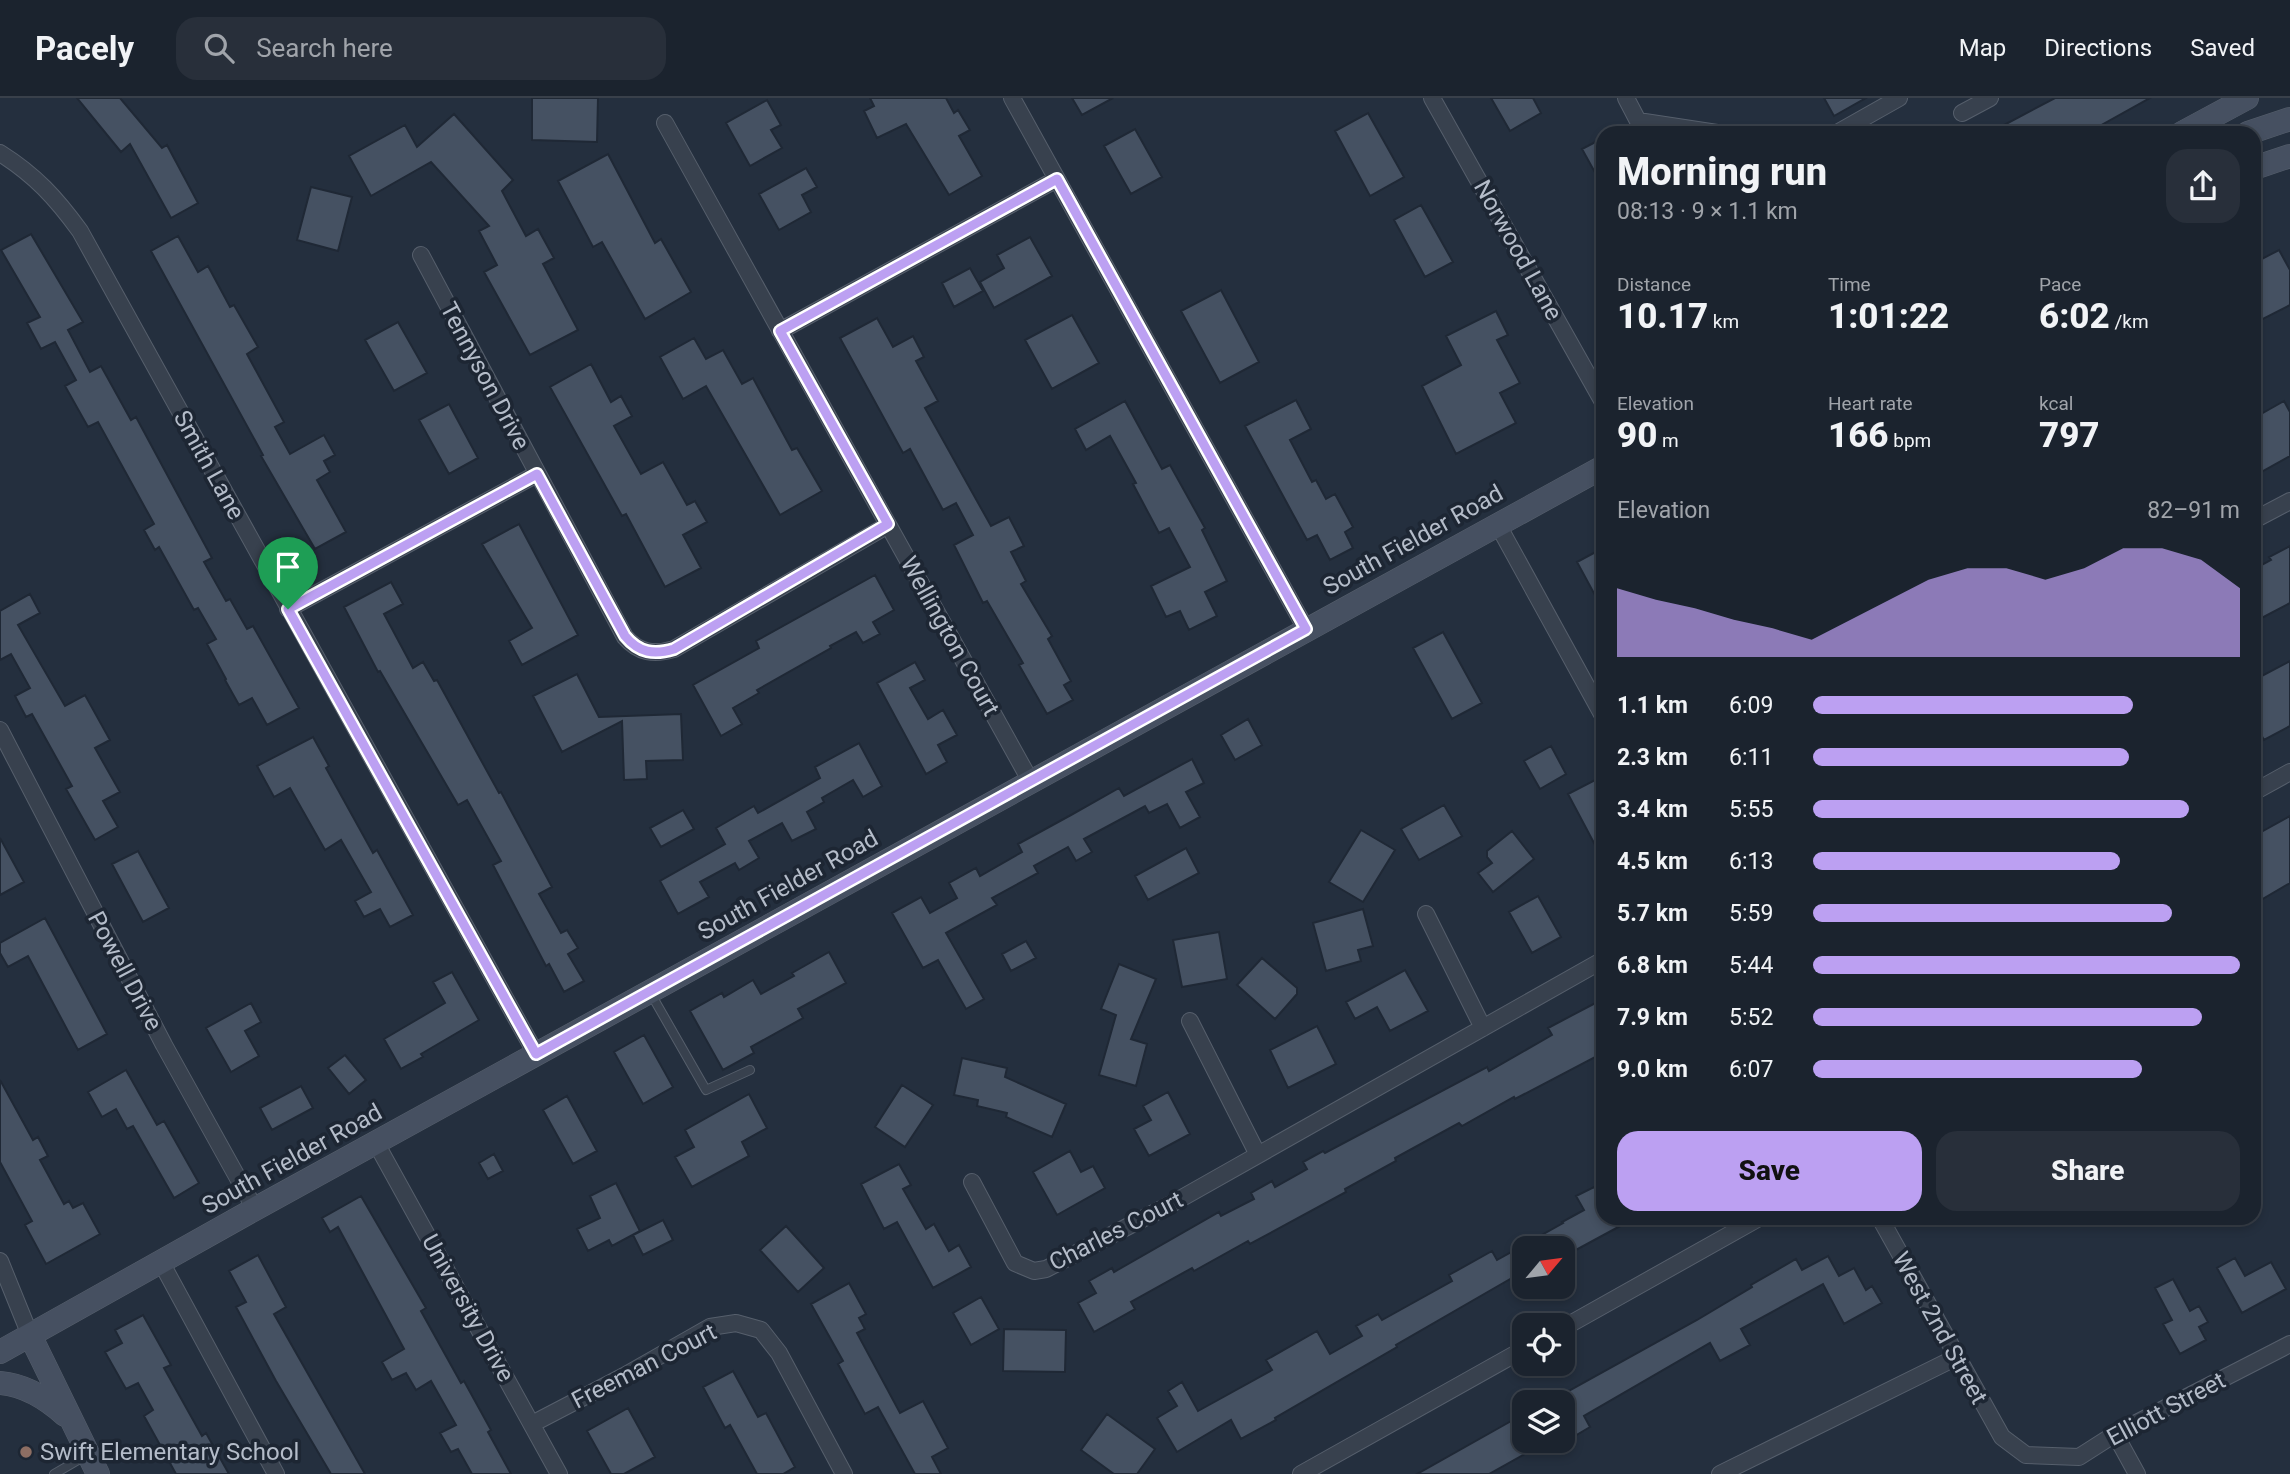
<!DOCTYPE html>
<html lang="en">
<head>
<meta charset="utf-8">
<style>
	body { margin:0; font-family:Roboto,sans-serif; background:#282f3a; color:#f1f3f6; height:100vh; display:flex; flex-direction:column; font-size:26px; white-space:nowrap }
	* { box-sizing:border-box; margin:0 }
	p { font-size:23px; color:#a0a4aa }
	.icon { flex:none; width:38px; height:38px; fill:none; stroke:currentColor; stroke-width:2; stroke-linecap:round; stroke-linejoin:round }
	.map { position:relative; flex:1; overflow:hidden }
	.side { position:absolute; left:1596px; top:28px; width:665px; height:1099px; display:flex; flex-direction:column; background:#1b232e; border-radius:21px; box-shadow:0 4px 10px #0003,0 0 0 2px #39404a }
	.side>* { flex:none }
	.needle { width:46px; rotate:61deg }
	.controls { position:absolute; left:1512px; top:1138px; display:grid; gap:14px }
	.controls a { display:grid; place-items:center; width:63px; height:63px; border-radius:14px; background:#1b232e; box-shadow:0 4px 10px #0003,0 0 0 2px #39404a; font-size:35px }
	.pin { position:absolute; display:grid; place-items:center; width:60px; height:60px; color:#fff; margin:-72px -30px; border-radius:50% 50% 50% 0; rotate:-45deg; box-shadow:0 0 7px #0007 }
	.pin .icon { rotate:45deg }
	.round { display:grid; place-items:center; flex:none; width:74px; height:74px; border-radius:21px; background:#282f3a }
	.summary { display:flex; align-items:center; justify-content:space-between; height:119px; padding:0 21px }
	h1 { font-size:38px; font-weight:800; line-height:52px }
	.figures { display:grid; grid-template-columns:repeat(3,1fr); gap:10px; height:119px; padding:7px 21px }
	.figures div { display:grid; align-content:center }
	.figures b { font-size:35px; font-weight:800 }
	.figures small { font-size:19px; font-weight:400 }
	.figures p { font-size:19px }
	.chart { height:196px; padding:14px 21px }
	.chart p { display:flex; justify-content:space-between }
	.chart svg { width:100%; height:126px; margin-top:7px; fill:#bca0f2; opacity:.7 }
	.button { display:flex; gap:14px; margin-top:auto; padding:14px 21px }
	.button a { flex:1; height:80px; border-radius:21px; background:#bca0f2; color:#111; font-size:28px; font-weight:800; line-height:80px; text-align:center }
	.button a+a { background:#282f3a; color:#f1f3f6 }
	ul { padding:0 21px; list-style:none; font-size:23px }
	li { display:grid; grid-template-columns:112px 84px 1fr; align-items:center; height:52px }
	li i { height:18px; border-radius:9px; background:#bca0f2 }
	header { display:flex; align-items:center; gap:42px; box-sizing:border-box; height:98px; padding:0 35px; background:#1b232e; border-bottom:2px solid #39404a }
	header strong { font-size:33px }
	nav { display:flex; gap:38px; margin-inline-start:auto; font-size:24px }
	.search { width:490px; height:63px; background:#282f3a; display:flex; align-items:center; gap:18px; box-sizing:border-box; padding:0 24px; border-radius:21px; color:#a0a4aa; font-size:26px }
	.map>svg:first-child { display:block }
	.building { fill:#455162; stroke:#1f2835; stroke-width:2 }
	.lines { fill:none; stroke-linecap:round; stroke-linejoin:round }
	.lane-casing { stroke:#565f6c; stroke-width:10 }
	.street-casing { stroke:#565f6c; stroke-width:18 }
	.secondary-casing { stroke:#565f6c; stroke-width:24 }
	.lane { stroke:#38414e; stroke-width:8 }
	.street { stroke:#38414e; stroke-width:16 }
	.secondary { stroke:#465061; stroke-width:23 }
	.route-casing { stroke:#fff; stroke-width:14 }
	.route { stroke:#bca0f2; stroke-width:9 }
	.education-dot { fill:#8d6e63; stroke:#1d2633; stroke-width:2.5 }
	.labels { text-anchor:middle; stroke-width:7; stroke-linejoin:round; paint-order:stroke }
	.street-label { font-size:24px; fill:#b4bcc9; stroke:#1d2633 }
	.poi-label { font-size:24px; fill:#b4bcc9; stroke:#1d2633; text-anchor:start }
</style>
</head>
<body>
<header>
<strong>Pacely</strong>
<div class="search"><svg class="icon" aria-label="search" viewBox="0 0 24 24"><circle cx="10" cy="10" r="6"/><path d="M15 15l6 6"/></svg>Search here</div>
<nav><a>Map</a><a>Directions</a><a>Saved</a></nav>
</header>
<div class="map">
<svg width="2290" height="1376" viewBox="0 0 2290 1376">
	<rect width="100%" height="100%" fill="#242f3e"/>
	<!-- building -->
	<path class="building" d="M77,0H120L162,50L167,47L198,105L171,120L130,46L121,54Z
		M532,0H598L597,44L532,42Z
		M870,0H946L954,15L958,12L970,32L959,38L982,78L949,97L906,26L877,40L864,13L874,8Z
		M1072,0H1113L1082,17Z
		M1491,0H1533L1541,15L1510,33Z
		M1824,0H1866L1834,18Z
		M2055,0H2150L2087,35H1989Z
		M767,2L781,27L771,32L782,50L750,68L726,25Z
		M1368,15L1404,79L1370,98L1335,33Z
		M454,16L513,82L502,93L526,138L538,131L554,160L543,166L578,232L530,257L484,174L497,167L479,133L489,128L431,64L371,98L349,58L405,27L417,49Z
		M1135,31L1162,79L1131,96L1104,48Z
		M1603,40V89L1582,51Z
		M608,56L655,145L661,141L691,194L645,221L602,144L593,149L558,83Z
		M806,70L817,89L802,97L811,114L779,132L759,96Z
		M311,89L352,99L338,153L297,142Z
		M1421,107L1453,164L1425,179L1394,122Z
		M31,136L83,224L68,232L90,274L101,268L131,322L136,319L212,460L204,464L226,503L230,501L247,531L253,528L299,610L267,627L252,600L239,607L225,582L226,581L207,546L216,541L198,510L194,512L159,449L155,452L144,432L154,426L98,324L88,329L65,288L76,282L55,244L41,251L27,225L40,219L1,152Z
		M178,138L198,174L208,168L230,209L234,207L258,249L247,256L284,324L275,329L290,356L324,337L335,357L324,363L330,374L317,382L346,434L315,451L261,358L263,357L151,153Z
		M1030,139L1052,178L994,210L980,184L1004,170L997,157Z
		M2279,152L2290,172V207L2259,223L2254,213V165Z
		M970,170L983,193L954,209L942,185Z
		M1221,192L1259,264L1220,285L1181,213Z
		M1496,213L1508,237L1497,242L1520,285L1500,295L1516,325L1456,356L1422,288L1461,267L1446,238Z
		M1072,217L1099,265L1052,291L1025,242Z
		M877,220L893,249L913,238L924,259L916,263L938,303L925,310L991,428L1009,419L1024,448L1011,454L1026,483L1021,486L1052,538L1048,541L1071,583L1064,587L1073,602L1047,616L1019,567L1023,565L987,503L983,505L954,447L973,437L956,405L943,412L910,351L903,355L840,240Z
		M398,224L427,275L394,293L365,242Z
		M694,240L706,261L723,252L742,286L753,280L792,352L797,350L822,393L780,417L706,288L683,301L660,259Z
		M591,266L611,304L621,298L632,318L614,328L641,376L663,364L687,407L695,403L707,424L683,437L701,470L665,489L626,416L622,418L550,289Z
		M1296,302L1311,331L1290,342L1312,384L1316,382L1326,401L1335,396L1353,429L1345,434L1353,450L1330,462L1317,437L1307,442L1245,328Z
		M1125,303L1162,371L1170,367L1205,430L1202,432L1227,483L1205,494L1217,518L1189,532L1180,513L1166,519L1151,488L1190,469L1169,430L1159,435L1133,386L1136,385L1110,338L1086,352L1075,331Z
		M2284,303L2290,314V358L2254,378V320Z
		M449,306L478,360L449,376L419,322Z
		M519,426L578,537L522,567L509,543L532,530L482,446Z
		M2290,448V505L2254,524V471L2271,462L2269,459Z
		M1603,450V512L1577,464Z
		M875,477L894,512L873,524L880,536L863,545L856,534L830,548L831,550L757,592L759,595L733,610L742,626L721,638L693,587L759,550L756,543Z
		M391,484L403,506L384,516L413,570L423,564L434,583L437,582L499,695L501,694L552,789L539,796L561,835L567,832L578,850L568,856L584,883L564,894L549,866L546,868L493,767L501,763L467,702L458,707L380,573L378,574L344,509Z
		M30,496L40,515L18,527L65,608L85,597L110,642L95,650L120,694L103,703L118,729L95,742L66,691L72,688L32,616L26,619L15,598L30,590L11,556L0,562V513Z
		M1443,534L1482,605L1452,621L1413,550Z
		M2290,563V628L2264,642L2254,624V582Z
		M915,564L925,582L910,590L928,621L943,612L957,637L938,647L947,664L926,676L877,585Z
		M577,576L599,619L681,616L683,662L646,663L647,681L624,682L622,623L562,654L533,598Z
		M1248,621L1262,647L1235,662L1221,637Z
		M313,639L329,668L326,670L373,755L377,752L413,817L390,829L380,811L364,819L355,803L371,794L341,742L325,752L290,690L274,699L257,668Z
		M859,645L882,688L863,699L853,682L822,700L824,704L807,714L816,731L792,743L782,725L749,743L759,760L739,772L735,765L700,784L709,799L678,816L660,783L725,746L716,730L754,708L758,715L820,680L815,669Z
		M1551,648L1566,676L1540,691L1524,663Z
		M1192,661L1204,685L1186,694L1200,719L1180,730L1167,706L1149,715L1145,708L1084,741L1092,754L1076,763L1068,749L1034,768L1038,775L992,800L997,807L946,835L984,901L966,911L938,862L923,870L892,815L921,799L930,815L957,800L949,785L976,770L980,778L1022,754L1018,746L1071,717L1119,690L1124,698Z
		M1595,682L1603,698V762L1568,696Z
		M1444,707L1462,738L1419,762L1401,731Z
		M683,712L694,731L661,749L650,730Z
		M2290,718V785L2254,806V738Z
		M1361,732L1395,752L1363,804L1329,784Z
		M1512,733L1534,761L1493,794L1478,775L1492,765L1487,759V753Z
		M0,740L24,784L0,797Z
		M1186,750L1199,775L1148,802L1135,778Z
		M138,753L169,810L143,824L112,766Z
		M1538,798L1561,839L1532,855L1509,814Z
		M1363,811L1373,848L1358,852L1361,863L1326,873L1313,825Z
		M45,820L107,936L78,952L28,858L8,869L0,855V845Z
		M1219,834L1227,881L1182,889L1173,842Z
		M1026,843L1036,860L1011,873L1002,856Z
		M829,854L846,885L798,911L803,920L751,949L754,955L723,972L690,913L722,895L724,899L753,882L761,896L794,878L792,875Z
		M1262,860L1297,890V896L1275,921L1237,887Z
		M1119,866L1156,881L1131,941L1147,946L1136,988L1099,977L1116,917L1101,911Z
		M1405,872L1428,913L1390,933L1377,909L1355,921L1346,904Z
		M452,874L479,922L421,956L423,959L401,971L384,941L445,905L433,884Z
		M1603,901V955L1515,1001L1514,999L1462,1028L1459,1025L1395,1060L1396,1063L1345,1091L1346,1094L1250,1146L1248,1143L1194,1173L1192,1170L1131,1204L1135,1211L1094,1234L1078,1205L1096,1195L1089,1183L1112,1170L1114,1174L1219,1114L1221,1118L1254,1101L1251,1095L1272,1083L1275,1089L1307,1071L1303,1064L1323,1053L1325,1055L1487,969L1489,973L1552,937L1548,930Z
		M251,905L261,924L245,933L259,958L231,974L206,930Z
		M1317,928L1336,966L1288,990L1270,952Z
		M644,937L673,989L643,1006L614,954Z
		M345,957L366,982L349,996L328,970Z
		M962,960L1007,970L1005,979L1066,1006L1052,1039L1006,1019L1007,1015L977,1008L978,1002L954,997Z
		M126,972L157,1027L164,1023L199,1085L174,1100L133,1028L127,1031L116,1011L102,1019L88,994Z
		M0,982L33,1042L38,1039L48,1058L40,1062L64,1106L69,1103L73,1110L83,1105L100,1136L46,1166L25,1127L32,1123L0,1064Z
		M902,987L933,1007L905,1049L875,1029Z
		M301,988L313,1010L272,1032L260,1010Z
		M1168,994L1190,1036L1149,1058L1134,1031L1151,1022L1143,1008Z
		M749,996L767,1030L742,1044L749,1058L692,1089L675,1059L694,1049L685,1032Z
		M567,998L597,1053L573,1066L543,1012Z
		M1070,1053L1081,1074L1093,1068L1105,1090L1057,1117L1033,1074Z
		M494,1056L503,1073L488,1081L479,1065Z
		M899,1066L911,1087L903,1091L926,1131L934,1126L949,1153L959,1147L971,1169L933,1190L897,1124L884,1131L861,1086Z
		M616,1085L640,1133L612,1148L609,1142L588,1153L577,1131L600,1120L590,1098Z
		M1594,1089L1603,1106V1120H1635L1563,1159V1150H1524V1173L1396,1247L1397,1249L1275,1320L1276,1322L1241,1341L1231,1322L1177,1354L1157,1320L1177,1308L1168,1293L1182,1284L1198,1313L1272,1272L1266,1262L1317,1233L1330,1256L1362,1238L1356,1228L1378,1216L1382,1222L1452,1183L1449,1177L1492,1153L1497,1162L1563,1125L1562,1124L1584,1112L1576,1098Z
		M361,1098L426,1210L421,1213L461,1285L464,1283L491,1332L488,1334L511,1376H472L458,1351L451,1354L440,1335L456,1327L431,1283L416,1292L406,1275L392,1282L382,1264L404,1251L338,1129L330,1134L322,1120Z
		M663,1122L673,1142L643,1157L633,1137Z
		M786,1128L824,1170L798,1194L760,1152Z
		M258,1157L286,1209L274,1216L365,1376H331L276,1283L236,1209L246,1204L229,1173Z
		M1828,1158L1839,1178L1854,1170L1866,1192L1872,1188L1882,1205L1844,1226L1823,1186L1741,1231L1750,1247L1720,1263L1710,1245L1584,1318L1590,1329L1568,1342L1563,1333V1296L1697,1222L1752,1189L1751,1187L1796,1161L1802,1172Z
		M2235,1160L2245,1178L2271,1164L2286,1191L2242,1215L2217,1170Z
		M2173,1181L2190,1213L2199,1208L2208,1224L2199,1229L2206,1242L2180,1256L2163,1226L2172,1222L2155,1190Z
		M849,1185L866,1216L859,1220L865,1231L857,1235L900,1315L923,1303L948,1350L932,1359L941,1376H915L878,1309L865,1316L838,1266L843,1263L811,1206Z
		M981,1199L999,1231L971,1247L953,1215Z
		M143,1217L171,1267L164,1270L202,1338L206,1335L229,1376H176L144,1318L153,1312L138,1285L126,1291L105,1254L122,1245L115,1232Z
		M1004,1231L1066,1232L1065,1274L1003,1273Z
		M733,1273L758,1319L766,1315L795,1369L783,1376H757L730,1327L725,1330L703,1289Z
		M628,1310L655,1359L624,1376H611L587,1333Z
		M1107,1316L1155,1351L1137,1376H1114L1081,1352Z
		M1513,1322L1524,1342H1550L1489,1376H1417Z"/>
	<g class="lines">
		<defs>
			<path id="lane" d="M651,896L706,992L750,972
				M54,1376L85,1358"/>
			<path id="street" d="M1012,0L1306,531
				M1432,0L1603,304
				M1626,0L1638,23L1717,35
				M1962,15L1990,0
				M665,25L1031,684
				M1837,35L1899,0
				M0,55C35,77 56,100 80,133L536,956
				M421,157L625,539C639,555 654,557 674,551L888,427
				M780,233L1057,81
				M2254,422L2290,403
				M1498,427L1603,618
				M288,511L537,376
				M0,632L164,947L255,1111
				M2254,694L2290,674
				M1426,816L1483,930
				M1190,923L1258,1057
				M376,1045L559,1376
				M972,1084L1015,1165L1034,1173L1046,1171L1173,1105L1603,862
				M1880,1120L2002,1339L2026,1357L2079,1359L2115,1336L2290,1246
				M0,1163L30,1237
				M161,1164L276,1376
				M1563,1230L1759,1120
				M532,1326L624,1278L710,1229L736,1225L761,1232L779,1255L844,1376
				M2115,1336L2137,1376
				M1301,1376L1524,1251
				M1720,1376L1957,1259"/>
			<path id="secondary" d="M2182,35L2247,0
				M2248,35L2290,21
				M2254,70L2290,58
				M30,1237L98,1376
				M0,1254L255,1111L1603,369
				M0,1285C25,1287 46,1300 65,1317"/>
		</defs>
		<!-- lane casing -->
		<use href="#lane" class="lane-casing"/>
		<!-- street casing -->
		<use href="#street" class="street-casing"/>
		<!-- secondary casing -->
		<use href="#secondary" class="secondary-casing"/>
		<!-- lane -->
		<use href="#lane" class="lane"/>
		<!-- street -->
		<use href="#street" class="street"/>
		<!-- secondary -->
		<use href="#secondary" class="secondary"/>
	</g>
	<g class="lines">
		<defs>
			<path id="route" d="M1057,81L1306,531L536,956L288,511L537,376L625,538C639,555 654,557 674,551L888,426L780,233Z"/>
		</defs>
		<!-- route casing -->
		<use href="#route" class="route-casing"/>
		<!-- route -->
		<use href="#route" class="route"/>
	</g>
	<!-- markers -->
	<circle class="education-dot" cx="26" cy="1354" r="7"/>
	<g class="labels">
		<!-- street labels -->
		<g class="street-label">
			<text transform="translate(1518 152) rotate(61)" y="8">Norwood Lane</text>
			<text transform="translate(485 278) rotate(62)" y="8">Tennyson Drive</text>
			<text transform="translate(209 367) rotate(61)" y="8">Smith Lane</text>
			<text transform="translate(1413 442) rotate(-29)" y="8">South Fielder Road</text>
			<text transform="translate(950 538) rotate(61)" y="8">Wellington Court</text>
			<text transform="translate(788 787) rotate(-29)" y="8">South Fielder Road</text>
			<text transform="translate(125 873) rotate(62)" y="8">Powell Drive</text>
			<text transform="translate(292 1061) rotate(-29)" y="8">South Fielder Road</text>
			<text transform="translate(1116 1133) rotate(-27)" y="8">Charles Court</text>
			<text transform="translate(468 1210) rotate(61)" y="8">University Drive</text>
			<text transform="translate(1940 1230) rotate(61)" y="8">West 2nd Street</text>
			<text transform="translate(644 1268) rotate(-27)" y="8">Freeman Court</text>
			<text transform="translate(2166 1311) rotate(-28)" y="8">Elliott Street</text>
		</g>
		<!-- poi labels -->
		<g class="poi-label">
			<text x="40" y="1362">Swift Elementary School</text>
		</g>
	</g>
</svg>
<div class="controls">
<a><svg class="needle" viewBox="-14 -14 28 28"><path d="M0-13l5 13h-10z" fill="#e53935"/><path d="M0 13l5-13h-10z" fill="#a0a4aa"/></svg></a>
<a><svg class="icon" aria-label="locate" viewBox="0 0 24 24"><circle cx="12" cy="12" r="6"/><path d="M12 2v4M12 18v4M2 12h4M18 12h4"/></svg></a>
<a><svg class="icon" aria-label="layers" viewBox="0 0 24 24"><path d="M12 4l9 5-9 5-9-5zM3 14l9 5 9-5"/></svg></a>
</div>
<div class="pin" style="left:288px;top:511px;background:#1e9e55"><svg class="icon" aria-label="arrive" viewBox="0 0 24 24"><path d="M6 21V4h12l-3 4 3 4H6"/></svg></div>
<section class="side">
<div class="summary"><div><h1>Morning run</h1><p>08:13 · 9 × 1.1 km</p></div><a class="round"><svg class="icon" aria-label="share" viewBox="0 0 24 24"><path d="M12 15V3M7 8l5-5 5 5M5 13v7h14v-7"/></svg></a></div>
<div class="figures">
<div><p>Distance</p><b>10.17<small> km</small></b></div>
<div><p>Time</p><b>1:01:22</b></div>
<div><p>Pace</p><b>6:02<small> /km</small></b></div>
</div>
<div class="figures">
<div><p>Elevation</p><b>90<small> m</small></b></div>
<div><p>Heart rate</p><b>166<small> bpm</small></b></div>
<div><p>kcal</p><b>797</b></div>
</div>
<div class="chart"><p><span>Elevation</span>82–91 m</p>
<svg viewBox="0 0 160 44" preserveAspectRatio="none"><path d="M0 44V20L10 24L20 27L30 31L40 34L50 38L60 31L70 24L80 17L90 13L100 13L110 17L120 13L130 6L140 6L150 10L160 20V44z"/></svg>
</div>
<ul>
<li><b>1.1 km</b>6:09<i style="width:75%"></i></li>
<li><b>2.3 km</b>6:11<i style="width:74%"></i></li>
<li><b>3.4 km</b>5:55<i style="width:88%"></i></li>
<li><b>4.5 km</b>6:13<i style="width:72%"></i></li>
<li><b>5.7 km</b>5:59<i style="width:84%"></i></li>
<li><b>6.8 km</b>5:44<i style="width:100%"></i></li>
<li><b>7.9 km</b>5:52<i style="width:91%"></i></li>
<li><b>9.0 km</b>6:07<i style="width:77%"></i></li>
</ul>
<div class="button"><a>Save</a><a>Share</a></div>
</section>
</div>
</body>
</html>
